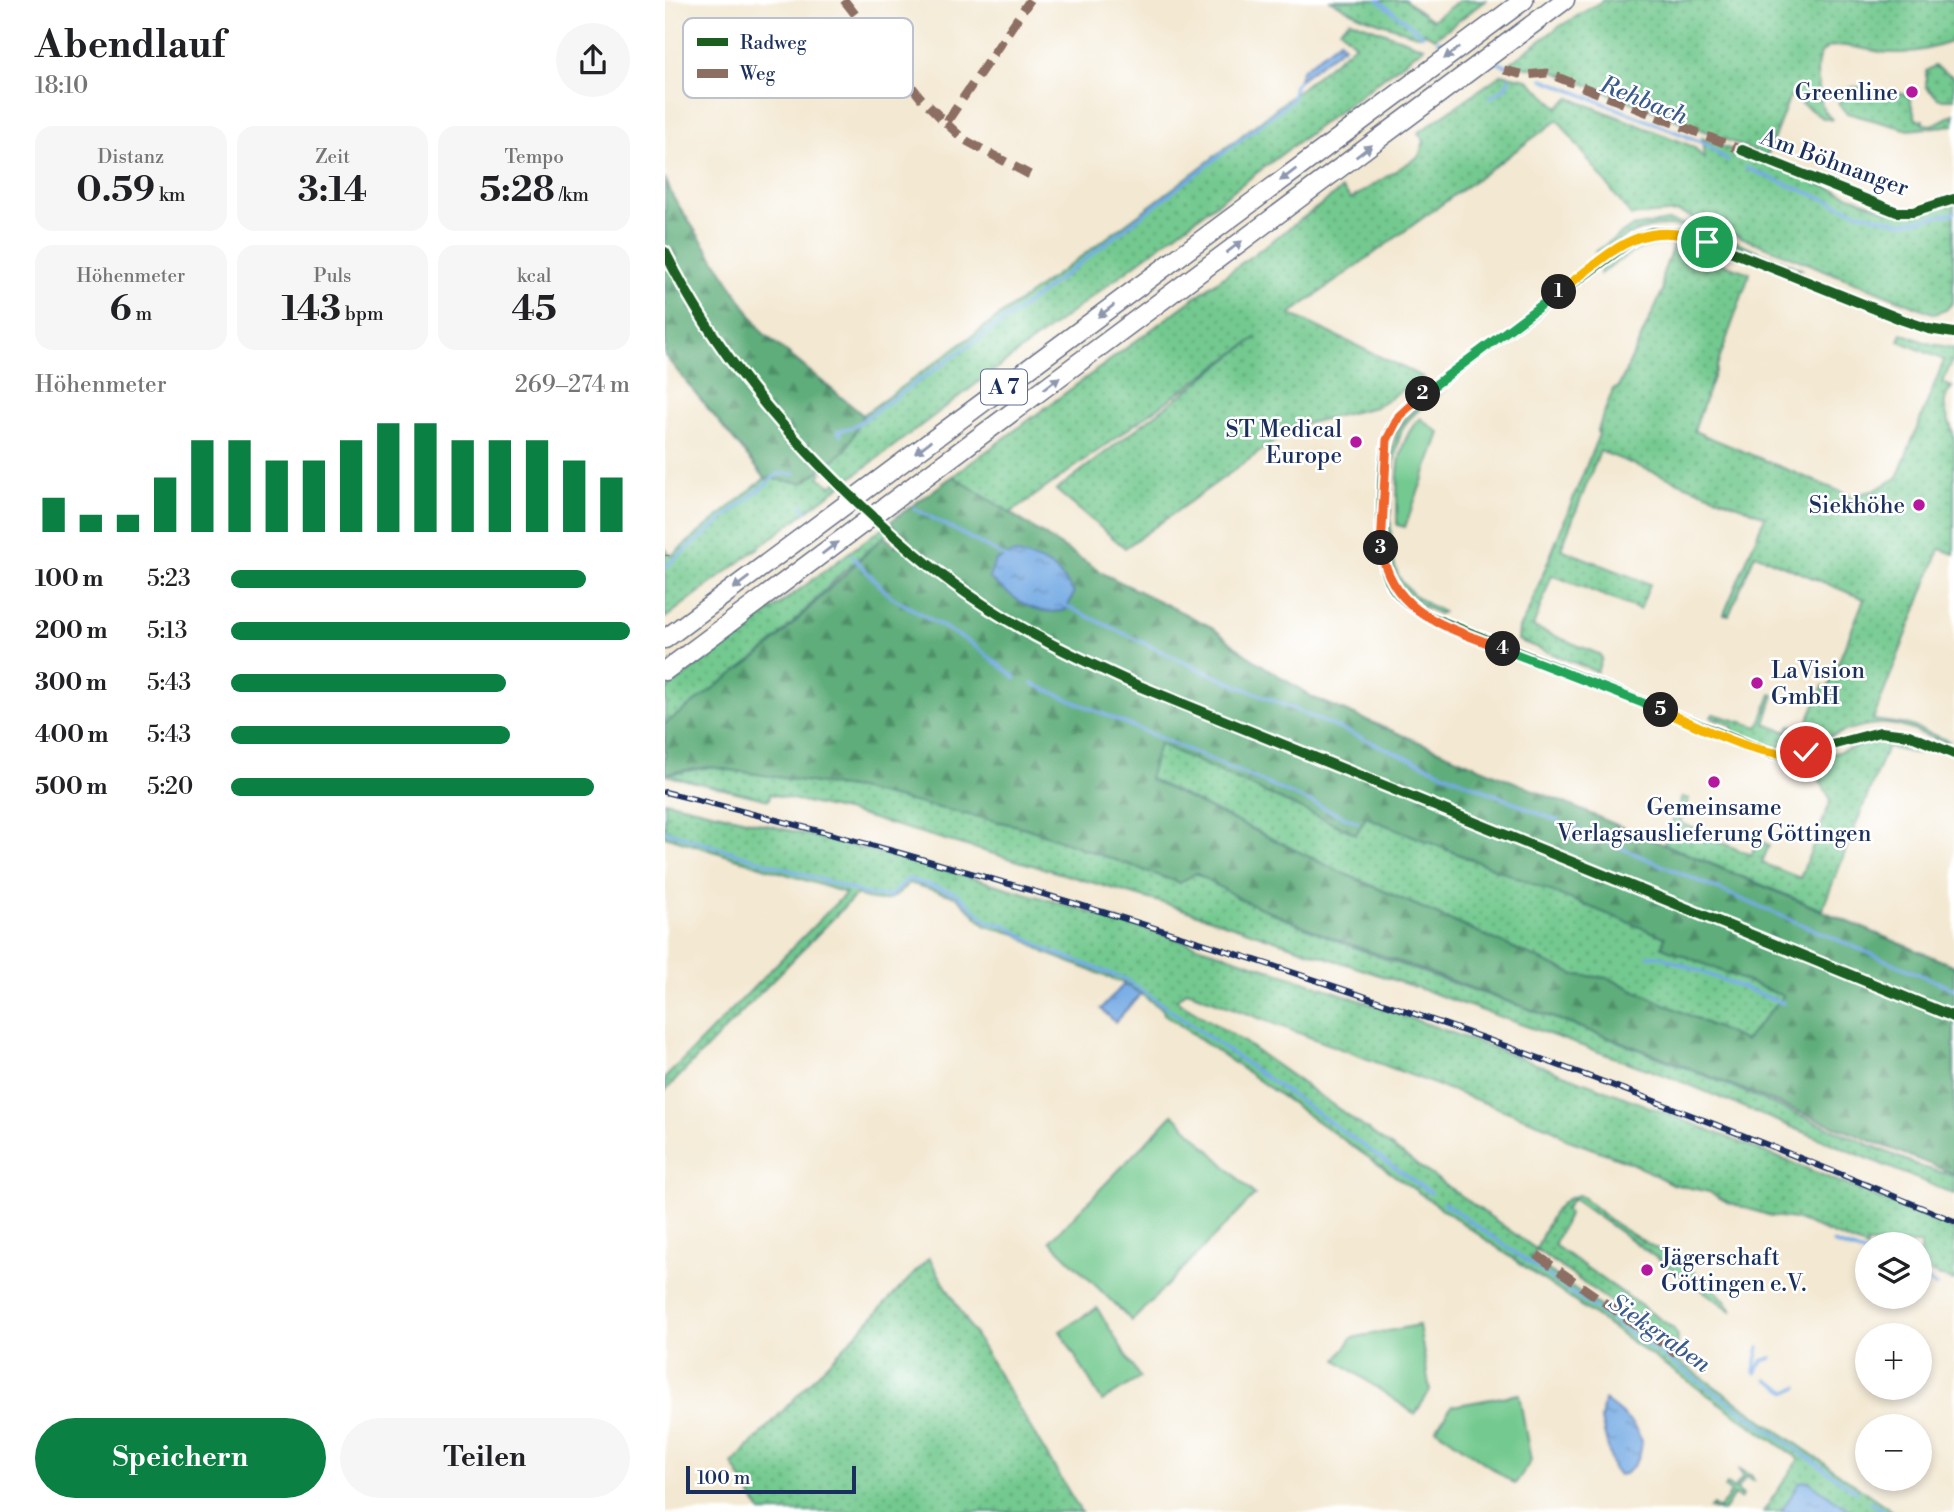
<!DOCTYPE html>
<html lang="de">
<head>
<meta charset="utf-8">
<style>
	body { margin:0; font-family:"Libre Bodoni",serif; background:#f6f6f6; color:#202124; height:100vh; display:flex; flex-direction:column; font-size:26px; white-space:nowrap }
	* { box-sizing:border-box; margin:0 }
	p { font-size:23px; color:#757577 }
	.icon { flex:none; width:38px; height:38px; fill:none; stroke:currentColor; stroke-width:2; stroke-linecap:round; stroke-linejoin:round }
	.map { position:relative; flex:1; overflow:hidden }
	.panel { display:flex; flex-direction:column; background:#fff; width:665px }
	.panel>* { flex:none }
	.fabs { position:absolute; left:1190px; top:1232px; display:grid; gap:14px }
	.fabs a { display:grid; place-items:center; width:77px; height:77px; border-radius:50%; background:#fff; box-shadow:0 4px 10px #0003; font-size:35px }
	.scale { position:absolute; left:21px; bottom:18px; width:170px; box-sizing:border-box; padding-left:7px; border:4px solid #1b2f5e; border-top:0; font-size:19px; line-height:24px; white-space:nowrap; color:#1b2f5e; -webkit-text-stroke:5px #fff; paint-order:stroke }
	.pin { position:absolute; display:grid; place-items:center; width:60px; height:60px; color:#fff; margin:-30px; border:4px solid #fff; border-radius:50%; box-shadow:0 2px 7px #0007 }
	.km { position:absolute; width:35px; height:35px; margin:-18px; border-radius:50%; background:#222; color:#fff; font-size:19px; line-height:35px; text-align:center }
	.round { display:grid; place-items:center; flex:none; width:74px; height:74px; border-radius:37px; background:#f6f6f6 }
	.summary { display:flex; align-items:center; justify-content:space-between; height:119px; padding:0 35px }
	h1 { font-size:38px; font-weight:700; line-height:52px }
	.metrics { display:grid; grid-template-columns:repeat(3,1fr); gap:10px; height:119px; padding:7px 35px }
	.metrics div { display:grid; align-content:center; border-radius:18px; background:#f6f6f6; text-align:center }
	.metrics b { font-size:35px; font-weight:700 }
	.metrics small { font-size:19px; font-weight:400 }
	.metrics p { font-size:19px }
	.chart { height:196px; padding:14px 35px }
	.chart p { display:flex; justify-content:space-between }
	.chart svg { width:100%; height:126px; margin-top:7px; stroke:#0b8043; stroke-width:6 }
	.cta { display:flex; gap:14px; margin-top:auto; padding:14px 35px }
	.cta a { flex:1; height:80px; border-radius:42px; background:#0b8043; color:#fff; font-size:28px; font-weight:700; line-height:80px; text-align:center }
	.cta a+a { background:#f6f6f6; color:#202124 }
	ul { padding:0 35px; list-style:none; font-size:23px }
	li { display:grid; grid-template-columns:112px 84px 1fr; align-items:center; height:52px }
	li i { height:18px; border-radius:9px; background:#0b8043 }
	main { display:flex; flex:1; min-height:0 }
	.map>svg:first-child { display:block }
	.grass { fill:url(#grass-dots); stroke:#477c76; stroke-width:2 }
	.forest { fill:url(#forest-firs); stroke:#3c6e6c; stroke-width:2; fill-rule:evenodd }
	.park { fill:#73c98f; stroke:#477c76; stroke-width:2 }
	.water { fill:url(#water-ripples); stroke:#486da1; stroke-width:2 }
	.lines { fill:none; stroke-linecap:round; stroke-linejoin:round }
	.stream { stroke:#76abe4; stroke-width:3.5 }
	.street-casing { stroke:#677086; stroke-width:12 }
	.highway-casing { stroke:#677086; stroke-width:21 }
	.street { stroke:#fff; stroke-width:9 }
	.highway { stroke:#fff; stroke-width:18 }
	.rail-casing { stroke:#1b2f5e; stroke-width:6 }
	.rail { stroke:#fff; stroke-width:3.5; stroke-dasharray:10; stroke-linecap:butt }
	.quiet { stroke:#8d6e63; stroke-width:9; stroke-dasharray:18 9; stroke-linecap:butt }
	.cycleway-casing { stroke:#fff; stroke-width:15 }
	.cycleway { stroke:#1b5e20; stroke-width:10 }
	.oneway { fill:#8d97ae }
	.split-1-casing { stroke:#fff; stroke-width:14 }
	.split-2-casing { stroke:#fff; stroke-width:14 }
	.split-3-casing { stroke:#fff; stroke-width:14 }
	.split-4-casing { stroke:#fff; stroke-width:14 }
	.split-5-casing { stroke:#fff; stroke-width:14 }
	.split-6-casing { stroke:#fff; stroke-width:14 }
	.split-1 { stroke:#f5b400; stroke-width:9 }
	.split-2 { stroke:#22a559; stroke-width:9 }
	.split-3 { stroke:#f0652b; stroke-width:9 }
	.split-4 { stroke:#f0652b; stroke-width:9 }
	.split-5 { stroke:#22a559; stroke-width:9 }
	.split-6 { stroke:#f5b400; stroke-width:9 }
	.poi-dot { fill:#b5179e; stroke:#fff; stroke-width:2.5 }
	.labels { text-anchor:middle; stroke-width:5; stroke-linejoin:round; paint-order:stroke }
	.shield { fill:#fff; stroke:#5f6d8e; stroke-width:2 }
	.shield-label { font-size:21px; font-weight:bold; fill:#1b2f5e }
	.poi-label { font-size:23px; fill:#1b2f5e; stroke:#fff; text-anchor:end }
	.street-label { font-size:23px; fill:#1b2f5e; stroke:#fff }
	.water-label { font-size:24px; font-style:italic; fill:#3b5a8d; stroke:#fff }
	.key { fill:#fff; stroke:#bbc1cf; stroke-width:2 }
	.key-label { font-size:19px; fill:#1b2f5e }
</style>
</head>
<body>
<main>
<section class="panel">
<div class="summary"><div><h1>Abendlauf</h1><p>18:10</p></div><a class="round"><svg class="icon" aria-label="share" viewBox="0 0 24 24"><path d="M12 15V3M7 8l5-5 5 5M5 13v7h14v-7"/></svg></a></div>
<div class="metrics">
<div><p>Distanz</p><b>0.59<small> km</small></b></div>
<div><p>Zeit</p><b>3:14</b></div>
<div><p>Tempo</p><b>5:28<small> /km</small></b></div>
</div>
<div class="metrics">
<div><p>Höhenmeter</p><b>6<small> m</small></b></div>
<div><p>Puls</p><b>143<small> bpm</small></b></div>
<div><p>kcal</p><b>45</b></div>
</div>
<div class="chart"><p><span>Höhenmeter</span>269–274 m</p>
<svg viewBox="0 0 160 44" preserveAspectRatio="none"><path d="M5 44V32M15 44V38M25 44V38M35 44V25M45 44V12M55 44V12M65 44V19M75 44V19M85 44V12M95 44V6M105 44V6M115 44V12M125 44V12M135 44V12M145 44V19M155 44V25"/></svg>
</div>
<ul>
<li><b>100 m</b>5:23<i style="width:89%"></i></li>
<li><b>200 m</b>5:13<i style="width:100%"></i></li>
<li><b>300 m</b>5:43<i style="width:69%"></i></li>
<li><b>400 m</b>5:43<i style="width:70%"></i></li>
<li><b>500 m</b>5:20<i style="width:91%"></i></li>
</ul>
<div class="cta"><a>Speichern</a><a>Teilen</a></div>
</section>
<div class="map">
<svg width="1289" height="1512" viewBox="0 0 1289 1512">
	<defs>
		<pattern id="grass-dots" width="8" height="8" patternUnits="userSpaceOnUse" patternTransform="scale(1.75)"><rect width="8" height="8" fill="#73c98f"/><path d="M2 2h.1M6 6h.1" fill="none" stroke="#5ea478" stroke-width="1.8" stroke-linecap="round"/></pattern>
		<pattern id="forest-firs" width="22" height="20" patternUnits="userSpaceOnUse" patternTransform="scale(1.75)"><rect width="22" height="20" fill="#5ead7a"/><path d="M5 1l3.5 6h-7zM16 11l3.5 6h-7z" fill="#4d8d67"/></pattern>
		<pattern id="water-ripples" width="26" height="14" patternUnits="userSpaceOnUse" patternTransform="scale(1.75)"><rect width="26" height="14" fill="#76abe4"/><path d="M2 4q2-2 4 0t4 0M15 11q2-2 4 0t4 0" fill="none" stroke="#608cbc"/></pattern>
	</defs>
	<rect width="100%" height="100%" fill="#fff"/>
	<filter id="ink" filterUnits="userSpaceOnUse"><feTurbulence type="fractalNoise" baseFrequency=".0143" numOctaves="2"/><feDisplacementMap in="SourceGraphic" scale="14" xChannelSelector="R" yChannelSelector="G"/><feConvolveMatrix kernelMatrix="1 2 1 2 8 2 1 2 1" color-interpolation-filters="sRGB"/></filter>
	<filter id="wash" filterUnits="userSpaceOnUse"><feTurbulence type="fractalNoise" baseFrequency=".00686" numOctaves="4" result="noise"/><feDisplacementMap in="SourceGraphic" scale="28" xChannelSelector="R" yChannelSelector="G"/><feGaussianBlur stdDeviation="1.57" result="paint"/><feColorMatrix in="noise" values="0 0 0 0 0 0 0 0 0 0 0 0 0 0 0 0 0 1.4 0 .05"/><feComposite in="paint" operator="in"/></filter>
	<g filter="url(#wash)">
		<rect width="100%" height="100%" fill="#f3e8d1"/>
		<!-- grass -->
		<path class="grass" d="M664,0H740L767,20L795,0H821L770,38L758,32V35H751L696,16Z
			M939,0H1289V41C1268,48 1248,54 1226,53C1193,52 1145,25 1153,82C1155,97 1155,110 1168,120L1158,118L1125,96L1102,156L890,72L844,64L892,28Z
			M685,20L759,47L0,618V548L6,556L100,478L138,483L154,470L157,473L154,477L166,486L176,478L165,468L161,471L158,467L181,450L198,415C364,294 533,176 690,44L675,29Z
			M1269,66L1289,77V99H1274L1261,87V71Z
			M837,74L862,79L893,107L905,98L1029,147L1039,159L1037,138L1226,212L1251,215L1289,201L1288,302L1281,310L1270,314L1013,212L966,216L893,120L625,314L758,377L710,407L631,426L460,548L391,490L592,337L344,514L288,476L677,189L686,199L754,156L759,141L753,133Z
			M1190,87L1239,94L1244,97L1251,119L1258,120V124L1268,125L1289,114V125L1244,130L1182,113L1174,105L1173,96L1181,89Z
			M1003,221L1040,229L1038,233C997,218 968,228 935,254L930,252L966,227Z
			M1052,234L1137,269L1132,271L1052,239Z
			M995,239L1033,246L1031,249C990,236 967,250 935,274V269L972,243Z
			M1008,246L1085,273L1029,431L1186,496L1210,490L1232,478L1279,360L1234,341L1237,333L1262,343L1289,348V358L1277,383L1287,387C1271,406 1286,419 1289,438C1289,475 1289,517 1289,554L1275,549L1208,720L1244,725L1284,741L1279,743C1259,735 1238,724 1217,724C1180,724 1147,751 1110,747C1097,746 1082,738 1069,733L1066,725L1046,717L1048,714L1094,727L1106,694L1109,695L1100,724L1122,732L1125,725L1140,727L1158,686L1163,688L1199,599L1090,554L1064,615L1059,614L1100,516L935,451L896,549L985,584L975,610L887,575L868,627L934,654L937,658L932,672L853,640L854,628L862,614L934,434L932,432L948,389L953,388L998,290L997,276Z
			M777,386L779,390C766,401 748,412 739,426C725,451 720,550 733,575C743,594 760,603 778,612L774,614C755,606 738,596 729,577C716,550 720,454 734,428C743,411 762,399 777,386Z
			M225,522L230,527L176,574L102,649L0,724V690Z
			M1214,740L1251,746L1252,754L1222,747L1157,910L999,844L1017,797L1024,799L1015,823L1058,840L1057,843L1086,855L1093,840L1104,845L1097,863L1135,878L1166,800L1152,776L1134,780L1130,769L1136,763Z
			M494,743L691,834L701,817L1000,937L997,947L1118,996L1080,1041L943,978L910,975L671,870L483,778Z
			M45,767L192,789L361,828L515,883L530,873C649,942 785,980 913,1027C1030,1069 1143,1119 1257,1167L1289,1176V1194L1010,1079L762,991L505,905L184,812L105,794L104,800L0,775Z
			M0,801C80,820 160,838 239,859C597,955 947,1087 1289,1229V1281L1255,1268V1244H1202V1248L1130,1219L1106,1216L1062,1202L1044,1192L1007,1184L967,1163L901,1139L886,1128L522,991L511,1000L579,1042L871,1249C880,1231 889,1198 914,1195C928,1203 938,1216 952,1225C993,1252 1041,1269 1068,1312L908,1199L900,1210L904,1213L889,1245L1008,1328L1013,1336L1012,1349L872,1250L866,1258L1229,1512H1098L1134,1459L499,1014L498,1010L463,985L381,953L352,934L321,926L292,897L244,883C222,905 220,904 191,895L0,1091V1078L181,893L0,836Z
			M264,1258L416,1512H96L67,1464Z
			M1073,1469L1087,1476L1088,1480L1081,1477L1072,1490L1078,1495L1075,1499L1069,1495L1058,1512L1045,1508L1048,1505L1054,1509L1066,1493L1060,1488L1062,1484L1069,1489L1078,1476Z"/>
		<!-- forest -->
		<path class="forest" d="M0,178L8,197L98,333L198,415L181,450L138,483L100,478L0,356Z
			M288,476L441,575L547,627L580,654L649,698L1289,966V1174L997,1057L660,935L577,900L531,873L515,883L361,828L192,789L45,767L0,773V724L102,649L219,536L230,546L239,537L225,522ZM494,744L691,834L701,817L1000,937L997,947L1118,996L1080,1041L943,978L910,975L671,870L484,779Z"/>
		<!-- park -->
		<path class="park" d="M755,418L775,433L740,527L732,525C733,488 727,446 755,418Z
			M508,1114L590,1195L467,1321L385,1241Z
			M432,1308L475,1378L437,1401L395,1331Z
			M754,1325L765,1391L750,1414L672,1360L687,1338Z
			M854,1394L866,1461L850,1484L771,1429L787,1406Z"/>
		<!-- water -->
		<path class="water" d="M675,40L679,46L633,81L637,70Z
			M348,553C379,560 391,565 409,593L401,610C369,618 348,597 324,578L330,561Z
			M459,984L476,994L450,1022L436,1009Z
			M939,1400C967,1420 995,1444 960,1474L954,1475L948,1469L936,1420Z
			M1143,1481L1187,1512H1116L1135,1482Z"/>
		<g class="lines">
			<!-- stream -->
			<path class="stream" d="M713,0L758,35
				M773,41L788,46
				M828,61L844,67
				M878,79L1041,144L1063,161
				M824,98L841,87L844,78
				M1081,168L1192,212L1238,223L1289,213
				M176,435L173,431L188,427L350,313L627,100L630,85L634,80
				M138,506L141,510
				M249,508L342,558
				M187,556L225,596L306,643L351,678
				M0,567L113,474H130
				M399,605L536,670L1289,989
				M368,684L692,822
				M0,831L201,894L224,897L243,879L291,893L323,922L340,925L380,949L462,980L766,1193
				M983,956H995L1118,1003
				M779,1203L1192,1492
				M1168,1243L1202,1254
				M1255,1276L1271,1286
				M1089,1372L1094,1347
				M1091,1373L1097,1361L1106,1358
				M1102,1380L1123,1392L1133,1387
				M1206,1502L1220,1512"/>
		</g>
	</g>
	<g filter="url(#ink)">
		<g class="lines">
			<defs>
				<path id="street" d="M1289,333L1264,329L1238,320L1020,233L987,232L970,238L754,397C743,406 732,416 726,429C715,453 713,550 722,575C729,595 745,607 763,616L1104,753L1125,756L1215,732L1244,735L1289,754"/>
				<path id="highway" d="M0,639L859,0
					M0,671L900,0"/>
			</defs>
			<!-- street casing -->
			<use href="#street" class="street-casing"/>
			<!-- highway casing -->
			<use href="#highway" class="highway-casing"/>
			<!-- street -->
			<use href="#street" class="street"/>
			<!-- highway -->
			<use href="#highway" class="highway"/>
			<defs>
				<path id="rail" d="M0,792C441,899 870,1045 1289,1221"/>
			</defs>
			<!-- rail casing -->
			<use href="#rail" class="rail-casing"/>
			<!-- rail -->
			<use href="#rail" class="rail"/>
			<!-- quiet -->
			<path class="quiet" d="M179,0L255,97L281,123L365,0
				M839,70L859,75L882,73L1077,150
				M281,123L298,139L365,175
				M0,555V556
				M872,1255L1011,1353"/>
			<defs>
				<path id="cycleway" d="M1077,150L1232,212H1248L1289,199
					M0,252C50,352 118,433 200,509C237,544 276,577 319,605C368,637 421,662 474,686L1289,1017
					M1289,333L1264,329L1238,320L1020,233L987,232L970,238L754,397C743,406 732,416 726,429C715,453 713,550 722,575C729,595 745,607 763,616L1104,753L1125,756L1215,732L1244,735L1289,754"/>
			</defs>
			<!-- cycleway casing -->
			<use href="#cycleway" class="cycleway-casing"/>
			<!-- cycleway -->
			<use href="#cycleway" class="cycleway"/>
		</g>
		<!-- one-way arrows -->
		<defs><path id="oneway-solid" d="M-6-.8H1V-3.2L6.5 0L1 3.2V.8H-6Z" transform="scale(1.75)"/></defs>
		<g class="oneway">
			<use href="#oneway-solid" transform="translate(787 53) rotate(143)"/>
			<use href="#oneway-solid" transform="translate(699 151) rotate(-37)"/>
			<use href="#oneway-solid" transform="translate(623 175) rotate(143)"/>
			<use href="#oneway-solid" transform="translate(569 247) rotate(-37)"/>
			<use href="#oneway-solid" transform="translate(441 311) rotate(143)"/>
			<use href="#oneway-solid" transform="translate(387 383) rotate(-37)"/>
			<use href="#oneway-solid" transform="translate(258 447) rotate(143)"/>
			<use href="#oneway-solid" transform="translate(165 548) rotate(-37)"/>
			<use href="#oneway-solid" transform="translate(76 583) rotate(143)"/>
		</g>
	</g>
	<g class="lines" filter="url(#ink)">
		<defs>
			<path id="split-1" d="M894,292C946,254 974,215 1042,242"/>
			<path id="split-2" d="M758,394L894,292"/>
			<path id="split-3" d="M716,548L722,440L734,416L758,394"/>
			<path id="split-4" d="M716,548C727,615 783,627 838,649"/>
			<path id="split-5" d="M838,649L996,710"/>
			<path id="split-6" d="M996,710C1035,726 1100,763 1141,752"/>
		</defs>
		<!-- split-1 casing -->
		<use href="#split-1" class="split-1-casing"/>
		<!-- split-2 casing -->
		<use href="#split-2" class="split-2-casing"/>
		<!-- split-3 casing -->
		<use href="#split-3" class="split-3-casing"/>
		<!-- split-4 casing -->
		<use href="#split-4" class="split-4-casing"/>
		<!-- split-5 casing -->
		<use href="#split-5" class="split-5-casing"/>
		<!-- split-6 casing -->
		<use href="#split-6" class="split-6-casing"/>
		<!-- split-1 -->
		<use href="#split-1" class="split-1"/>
		<!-- split-2 -->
		<use href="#split-2" class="split-2"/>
		<!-- split-3 -->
		<use href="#split-3" class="split-3"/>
		<!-- split-4 -->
		<use href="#split-4" class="split-4"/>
		<!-- split-5 -->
		<use href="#split-5" class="split-5"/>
		<!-- split-6 -->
		<use href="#split-6" class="split-6"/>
	</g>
	<!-- markers -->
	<g class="poi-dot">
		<circle cx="1247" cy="92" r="7"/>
		<circle cx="691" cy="442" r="7"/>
		<circle cx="1254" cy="505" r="7"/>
		<circle cx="1092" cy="683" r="7"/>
		<circle cx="1049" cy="782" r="7"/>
		<circle cx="982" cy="1270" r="7"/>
	</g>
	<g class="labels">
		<!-- shield labels -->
		<rect class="shield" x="316" y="369.5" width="46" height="35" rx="5"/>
		<g class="shield-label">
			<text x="339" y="394">A 7</text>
		</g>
		<!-- poi labels -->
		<g class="poi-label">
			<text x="1233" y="100">Greenline</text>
			<text x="677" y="437">ST Medical<tspan x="677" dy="26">Europe</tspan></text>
			<text x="1240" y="513">Siekhöhe</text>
			<text x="1106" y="678" text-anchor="start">LaVision<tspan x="1106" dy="26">GmbH</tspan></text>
			<text x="1049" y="815" text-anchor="middle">Gemeinsame<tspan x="1049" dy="26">Verlagsauslieferung Göttingen</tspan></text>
			<text x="996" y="1265" text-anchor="start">Jägerschaft<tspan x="996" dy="26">Göttingen e.V.</tspan></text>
		</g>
		<!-- street labels -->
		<g class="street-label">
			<text transform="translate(1170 162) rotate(20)" y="8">Am Böhnanger</text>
		</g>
		<!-- water labels -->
		<g class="water-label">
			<text transform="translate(979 100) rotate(22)" y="8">Rehbach</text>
			<text transform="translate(995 1333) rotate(35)" y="8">Siekgraben</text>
		</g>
	</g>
	<!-- legend -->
	<rect x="18" y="18" width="230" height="80" rx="10" class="key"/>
	<rect x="32" y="38" width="31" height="8" fill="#1b5e20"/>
	<rect x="32" y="69" width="31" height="9" fill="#8d6e63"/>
	<g class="key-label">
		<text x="75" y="49">Radweg</text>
		<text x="75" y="80">Weg</text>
	</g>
</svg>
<div class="fabs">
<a><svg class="icon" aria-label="layers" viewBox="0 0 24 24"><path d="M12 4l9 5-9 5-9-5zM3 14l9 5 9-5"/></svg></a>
<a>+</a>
<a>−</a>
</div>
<div class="scale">100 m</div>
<div class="pin" style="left:1042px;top:242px;background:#1e9e55"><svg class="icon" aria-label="arrive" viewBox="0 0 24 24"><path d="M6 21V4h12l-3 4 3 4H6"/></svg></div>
<div class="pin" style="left:1141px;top:752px;background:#d93025"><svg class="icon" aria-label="check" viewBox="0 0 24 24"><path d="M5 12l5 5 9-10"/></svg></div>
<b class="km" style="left:894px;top:292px">1</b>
<b class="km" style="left:758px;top:394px">2</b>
<b class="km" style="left:716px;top:548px">3</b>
<b class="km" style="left:838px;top:649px">4</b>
<b class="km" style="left:996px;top:710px">5</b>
</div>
</main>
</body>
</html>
